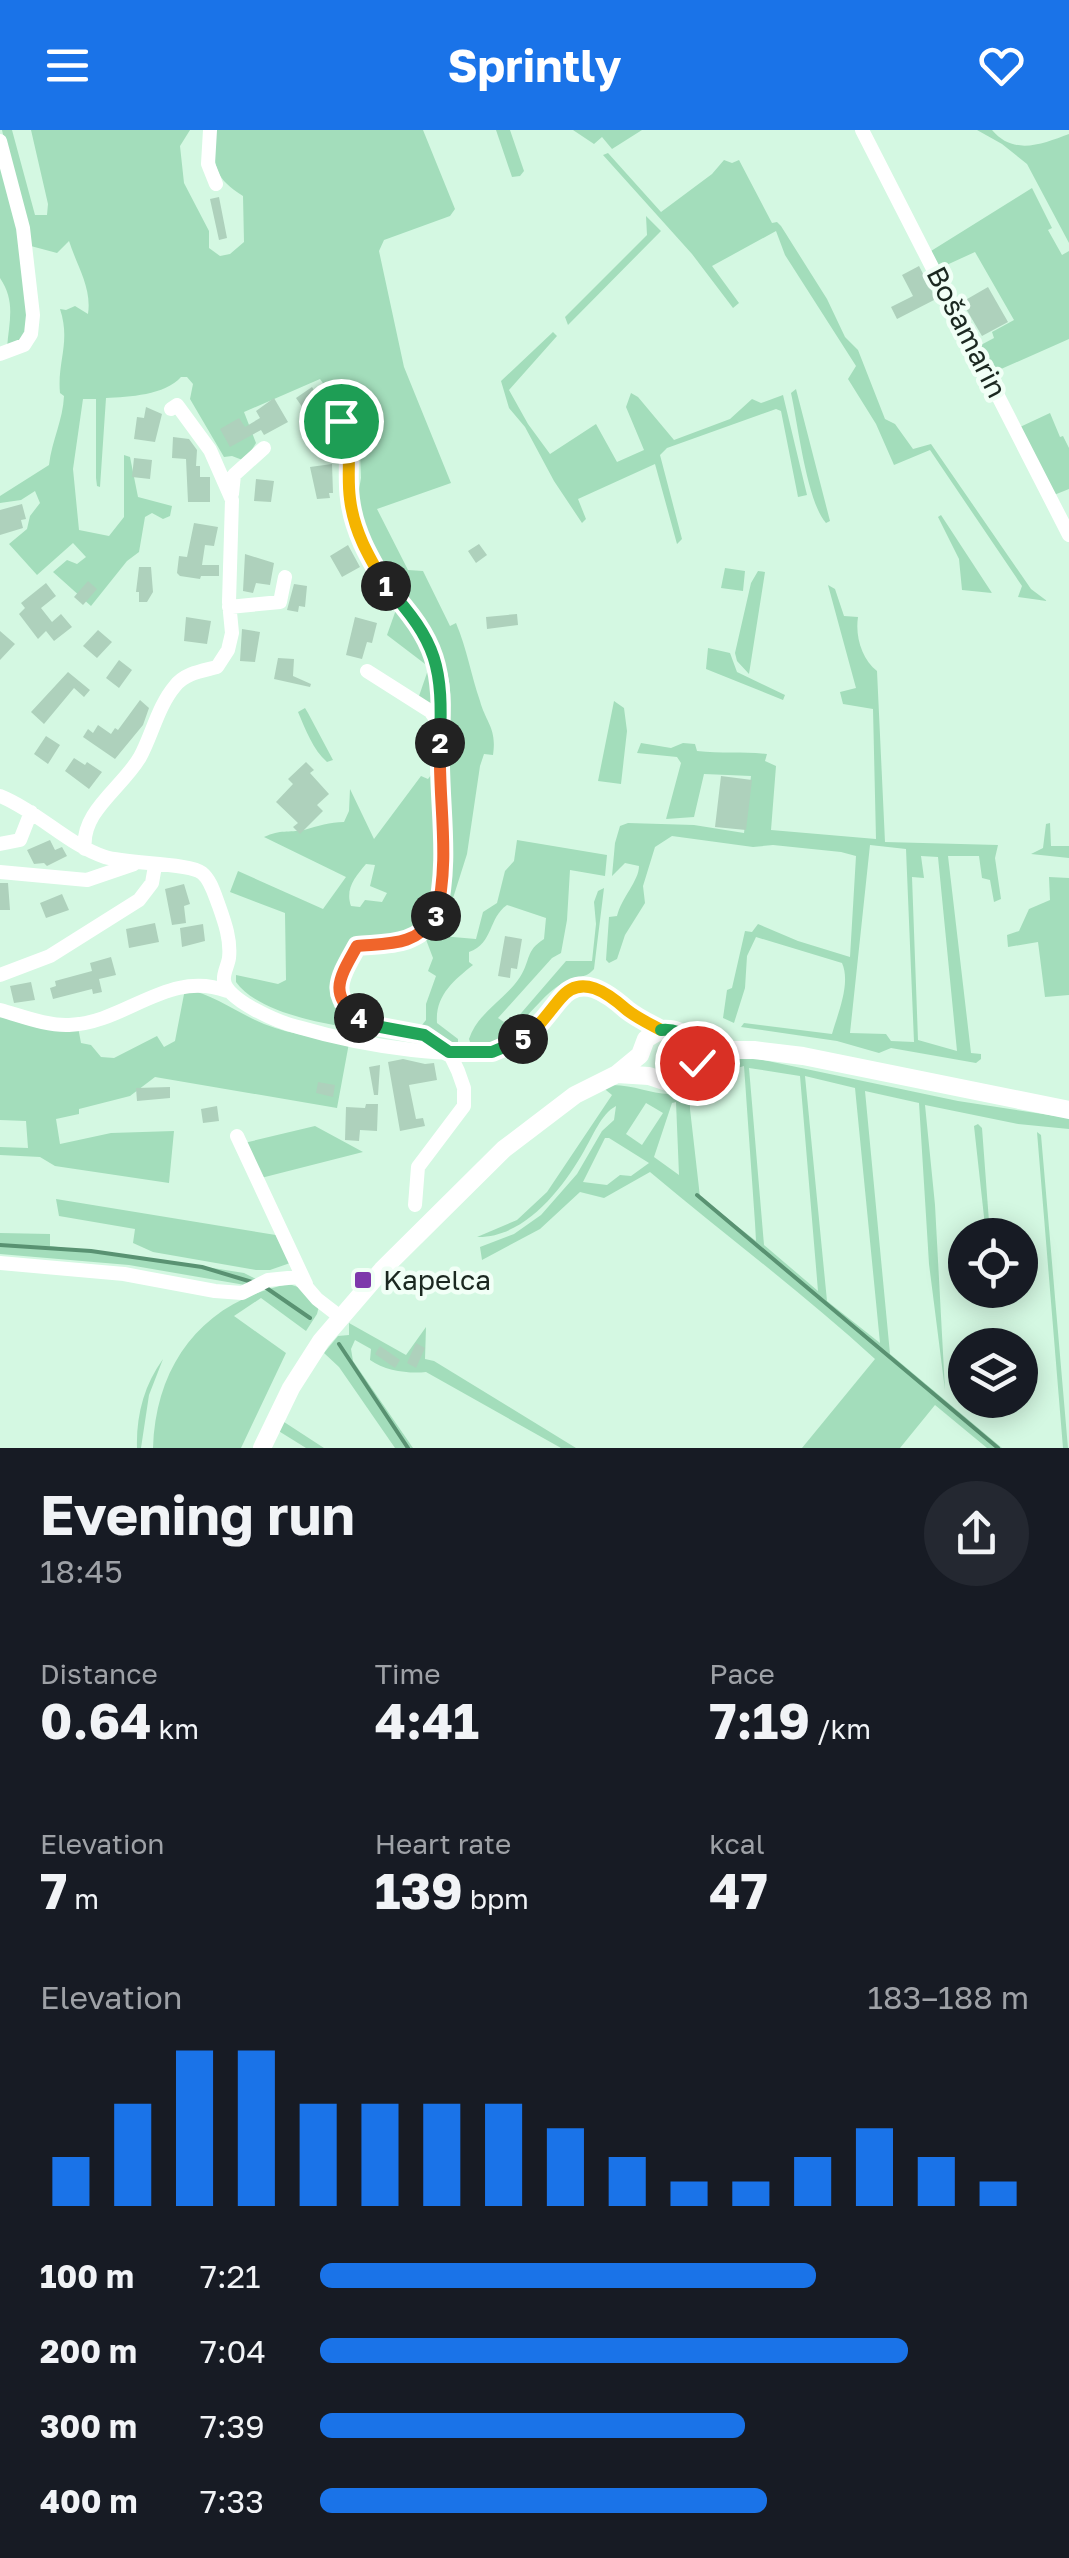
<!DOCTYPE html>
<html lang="en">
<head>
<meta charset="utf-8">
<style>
	body { margin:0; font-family:"Golos Text",sans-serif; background:#242831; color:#f1f3f6; height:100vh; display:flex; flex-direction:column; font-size:38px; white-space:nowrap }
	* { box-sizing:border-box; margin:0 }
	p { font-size:32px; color:#9ea1a6 }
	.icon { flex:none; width:55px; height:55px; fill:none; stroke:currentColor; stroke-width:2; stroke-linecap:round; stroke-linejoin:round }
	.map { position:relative; height:1318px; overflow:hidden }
	.sheet { display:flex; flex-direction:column; background:#171b24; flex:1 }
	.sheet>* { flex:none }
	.buttons { position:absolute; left:948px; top:1088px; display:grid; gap:20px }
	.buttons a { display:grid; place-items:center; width:90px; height:90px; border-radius:50%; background:#171b24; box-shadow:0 5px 25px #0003; font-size:50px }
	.pin { position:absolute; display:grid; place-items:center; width:85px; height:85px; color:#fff; margin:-42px; border:5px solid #fff; border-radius:50%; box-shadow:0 2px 10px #0007 }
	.km { position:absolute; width:50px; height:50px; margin:-25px; border-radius:50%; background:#222; color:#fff; font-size:28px; line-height:50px; text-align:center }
	.round { display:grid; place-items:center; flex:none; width:105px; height:105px; border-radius:52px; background:#242831 }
	.headline { display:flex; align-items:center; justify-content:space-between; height:170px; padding:0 40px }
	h1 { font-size:55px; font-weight:700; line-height:75px }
	.stats { display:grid; grid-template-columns:repeat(3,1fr); gap:15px; height:170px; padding:10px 40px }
	.stats div { display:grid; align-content:center }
	.stats b { font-size:50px; font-weight:700 }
	.stats small { font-size:28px; font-weight:400 }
	.stats p { font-size:28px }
	.chart { height:280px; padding:20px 40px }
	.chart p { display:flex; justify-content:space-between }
	.chart svg { width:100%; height:180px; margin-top:10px; stroke:#1a73e8; stroke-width:6 }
	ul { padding:0 40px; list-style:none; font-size:32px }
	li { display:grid; grid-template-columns:160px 120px 1fr; align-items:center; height:75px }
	li i { height:25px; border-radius:12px; background:#1a73e8 }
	header { display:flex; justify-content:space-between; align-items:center; height:130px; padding:0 40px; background:#1a73e8; color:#fff; font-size:45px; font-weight:700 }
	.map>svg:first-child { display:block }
	.green { fill:#a3ddbb; fill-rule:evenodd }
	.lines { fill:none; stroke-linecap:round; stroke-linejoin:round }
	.stream { stroke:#599272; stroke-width:4 }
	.building { fill:#aed1bc }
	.minor { stroke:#fff; stroke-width:14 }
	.tertiary { stroke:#fff; stroke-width:18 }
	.split-1-casing { stroke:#fff; stroke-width:20 }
	.split-2-casing { stroke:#fff; stroke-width:20 }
	.split-3-casing { stroke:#fff; stroke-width:20 }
	.split-4-casing { stroke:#fff; stroke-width:20 }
	.split-5-casing { stroke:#fff; stroke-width:20 }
	.split-6-casing { stroke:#fff; stroke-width:20 }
	.split-7-casing { stroke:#fff; stroke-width:20 }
	.split-1 { stroke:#f5b400; stroke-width:12 }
	.split-2 { stroke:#22a559; stroke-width:12 }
	.split-3 { stroke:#f0652b; stroke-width:12 }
	.split-4 { stroke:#f0652b; stroke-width:12 }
	.split-5 { stroke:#22a559; stroke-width:12 }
	.split-6 { stroke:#f5b400; stroke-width:12 }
	.split-7 { stroke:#22a559; stroke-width:12 }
	.poi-dot { fill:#7d38ab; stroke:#f1fff6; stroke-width:4 }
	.labels { text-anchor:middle; stroke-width:9; stroke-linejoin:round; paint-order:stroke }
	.street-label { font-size:28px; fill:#1b2820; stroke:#f1fff6 }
	.poi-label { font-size:28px; fill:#1b2820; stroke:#f1fff6; text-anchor:start }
</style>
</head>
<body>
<header><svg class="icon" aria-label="menu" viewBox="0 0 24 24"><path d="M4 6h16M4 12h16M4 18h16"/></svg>Sprintly<svg class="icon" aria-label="heart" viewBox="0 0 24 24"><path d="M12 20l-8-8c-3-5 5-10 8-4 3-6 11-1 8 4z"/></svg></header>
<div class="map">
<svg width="1069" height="1318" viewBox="0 0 1069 1318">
	<rect width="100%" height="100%" fill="#d4f8e2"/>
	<!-- green -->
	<path class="green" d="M2,0H12L35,85H47L48,74L31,0H190L180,16L184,53L209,101V118L220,126L230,124L244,112L243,66C212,47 214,34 214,0H423L455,79L450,86L384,110L379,121L404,237L451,353L377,379L408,440L423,441L450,496L456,493C467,519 471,545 480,571C486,593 497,598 493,625L484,624L480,636L467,724L441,806L476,809L483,782L497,773L505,741L514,731L517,710L607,725L605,746L570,740L567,790L561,823L552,828L498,888L510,896L566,831H592L596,794L594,772L598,761L604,758L594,839C585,849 578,846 567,851C533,866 514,921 471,915L469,909C478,882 504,871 520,847C531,830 525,821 544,809L546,788L507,775C488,788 494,813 469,822V832L473,835C453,851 435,866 437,893L458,909V914C446,916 428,905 422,895L426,890V874L436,846L428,841L433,828L425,807L439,790L442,650L449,569L402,464L359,393L356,377L361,348L360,322L347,288L320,249L244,282L256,313L245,331L232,326L224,327L190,269L193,254L187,247H181C165,265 129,267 106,268L100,357L97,356L96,348V269H83L73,339L79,400L109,406L124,387V325L130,327L138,367L172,376L170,386L163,389L152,383L145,387L139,422L127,431L91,476L53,442L67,430L77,434L86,427L73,413L37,445L9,414L27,399L30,386L40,373L35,361L21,370L0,373V366L49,335C52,310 63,290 64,266L60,263C57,232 71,212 60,179L66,180L75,176L88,184C92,158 77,136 69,111L57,123L27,115Z
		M496,0H510L524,41L520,46L512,47Z
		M573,0H642L612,19L602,7L594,14Z
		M977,0H992C1014,26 1042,14 1069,4V113L1027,34L1002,14Z
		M608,23L661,82L712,44L724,30L732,33L739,30L772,93L777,92L781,96L827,169L845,207L858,220L885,289L895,294L913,319L931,314L1031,459L1047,471L1018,467L1022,456L930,320L894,335L876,294L848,249L856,236L785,125L776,101L712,136L739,173L733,178L692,124L603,25Z
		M0,26C16,84 39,151 23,211L7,218C9,191 16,172 0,148Z
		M1032,58L1052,98L1048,100L1062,125L1069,121V209L992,243L979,216L994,208L992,202L1014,190L975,122L940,138L931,121Z
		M646,86L661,101L568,195L565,187L647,105Z
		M553,202L557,206L509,260L528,294L550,324L596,294L617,332L644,320L626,277L631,263L638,267L674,310L730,289L752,269L761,273L783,265L807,365L798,367L781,281L776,279L667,318L660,325L682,409L677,414L655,334L578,369L586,389L582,393L554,351L525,297L509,278L501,251Z
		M796,259L830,391L826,393C807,372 798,295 791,263Z
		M1050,283L1060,307L1063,306L1069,318V359L1054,365L1020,297Z
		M941,385L992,463L962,460L959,429L938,387Z
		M725,438L745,441L743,461L721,458Z
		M758,441L765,442L749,544L737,531L735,523L751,453Z
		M828,455L835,459L844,486L858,487C855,507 862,529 877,541L885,712L998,715L995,728L1001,769L994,772L990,750L982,748L979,726H948L971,923L981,924V929L976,933L891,918L879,923L837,911L741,897L744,893L832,904C838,883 851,853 842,833L756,807L747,826L745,858L734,893L723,888L727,860L732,858L745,801L752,802L758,794L798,811L850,827L856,726L841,722L773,715L753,717L672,706L655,717L643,756L645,773L625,805L617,829L609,833L606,830L609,787L617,786C621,768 639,751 639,736L625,733L612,746L615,713L620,696L628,693L694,695L744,703L751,646L704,644L694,687L666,689L681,633L677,627L637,623L641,613L671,618L683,613L695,614L697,621C720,624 743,621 767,624L765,631L776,636L771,700L876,709L873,579L843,574L840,562L856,558ZM870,715L906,719L914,912L891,911L886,904L850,903ZM921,726L938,727L957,921L918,910L912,747L924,748Z
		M398,474C422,506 438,540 439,580L418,569L429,537L387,505Z
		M708,518L730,523L737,542L785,565L783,570L706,539Z
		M614,571L624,578L627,601L621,654L598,651Z
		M305,578L308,583L333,630L327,632C313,620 305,598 298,582Z
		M434,641C437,675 448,759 430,787C405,826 322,795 334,877L370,901C331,895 260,885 236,852V845L278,854L286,850L285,783L230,762L238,741L323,779L346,747L264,707C281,699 288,703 304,700C318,696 330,692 344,692L349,681L350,659L374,709L421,646L428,649ZM366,734L375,735L370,756L387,763L382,772L365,770L360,777L351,776C345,759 355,747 366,734Z
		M1050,693L1051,716H1069V728L1031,724L1043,718L1046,694Z
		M1049,747L1069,748V865L1045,867L1038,812L1008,817L1007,805L1019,801L1029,779L1050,770Z
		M185,859C214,864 237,883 264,894C292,905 320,908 349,913L337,978L155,947L130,966L79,979V984L56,989L60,1014L111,1003L174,1001L169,1053L55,1036L40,1027L0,1025V1017L28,1018L26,991L0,990V885L78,897L81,913L91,915L101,927L114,928L157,906L164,917L175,911Z
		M744,926L958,971L1069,988V999L1018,994L925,975L935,1075L945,1260L929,1134L919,973L865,961L890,1224L1002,1318H987L935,1275L900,1318H802L875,1229C803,1163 725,1105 650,1042L604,1068L580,1062L540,1099L482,1130L480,1117L514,1104L541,1085L577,1044L602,1001L614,990L616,976C601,984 593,1006 584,1021C563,1058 525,1108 477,1107L517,1090L547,1062L612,965L601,956C632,951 653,968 679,963C691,960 693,950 701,942C714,931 728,929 744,926ZM744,936L755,1093L756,1111L700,1067L690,979V966L708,947ZM749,938L800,946L818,1161L764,1115ZM805,946L855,958L880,1213L827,1171ZM676,972L679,1045L654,1027L672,973ZM646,973L663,983L642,1015L626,1004ZM605,1008H609L649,1033L631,1046L620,1045L607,1055L583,1052Z
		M978,994L982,998L990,1105H986L974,996Z
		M315,996L363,1022L261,1048L244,1013Z
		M1037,1002L1041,1005L1068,1318H1063Z
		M56,1069L282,1106L293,1132L270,1140H256L153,1122L133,1113L135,1099L59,1086Z
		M0,1103L50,1104V1116L169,1131L244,1143L258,1150L245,1155L129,1135L0,1124Z
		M289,1154L301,1158L319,1176L317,1184L306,1201L261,1168L234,1186L286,1223L241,1318H153C156,1232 204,1171 289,1154Z
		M349,1193L406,1225L426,1197L425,1229L434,1231L576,1318H561L426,1242C410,1244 385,1241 370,1230L371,1219L355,1210L351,1219L353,1231L413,1318H395L339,1237L324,1223L338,1206L349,1205Z
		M163,1229L149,1265L141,1318H137C136,1286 144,1255 163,1229Z
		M281,1290L324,1318H306L277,1300Z"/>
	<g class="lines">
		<!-- stream -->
		<path class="stream" d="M697,1065L998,1318
			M0,1115L91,1121L202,1137L252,1152
			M265,1157L310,1188
			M339,1214L408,1318"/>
	</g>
	<!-- building -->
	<path class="building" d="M219,67L227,108L219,110L210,69Z
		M919,136L936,169L897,189L891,177L913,166L902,145Z
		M988,157L1008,192L982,206L962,172Z
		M312,257L325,280L311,290L296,268Z
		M274,268L288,292L264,305L261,300L230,317L220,299L239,288L245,297L260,288L256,281Z
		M146,277L162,284L155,312L134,309L137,287L144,288Z
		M173,307L189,309L197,320L196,336H200V347H210V372H188L186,329L172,328Z
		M134,328L152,330L150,349L132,347Z
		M332,334L333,363H329L330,368L317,369L310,337Z
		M256,349L274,351L271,372L254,371Z
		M22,374L26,389L21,390L23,398L0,405V380Z
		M194,393L218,397L214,416L205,415L202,435H219V446H201L200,449L180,446L177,443L179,426L187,427Z
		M479,414L487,425L476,433L468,421Z
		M348,415L360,437L342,447L330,426Z
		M245,424L274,433L270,455L256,453L253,463L243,461Z
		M139,437H151L153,462L147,472H139V462H136Z
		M88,451L97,459L83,475L74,467Z
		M46,453L56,466L41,478L52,492L61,484L72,497L54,511L46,501L38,509L19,484L25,478L21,473Z
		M294,454L307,456L305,477L299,476L298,482L287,480Z
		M517,484L518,495L487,499L486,487Z
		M186,487L211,491L207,514L184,511Z
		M355,487L377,493L372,513L367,512L362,529L346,525Z
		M242,499L260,502L255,532L240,531Z
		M98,500L112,512L97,528L83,516Z
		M0,501L15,514L0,530Z
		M278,528L294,529L293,546L311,554L310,557L274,549Z
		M119,530L132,540L119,558L106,548Z
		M68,542L90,560L84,567L74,558L44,594L31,582Z
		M140,570L149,578L143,595L115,629L83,607L88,599L93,603L98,595L111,604L115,598L118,600Z
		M46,606L60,615L48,634L34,624Z
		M74,628L85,635L87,632L102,642L89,659L65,641Z
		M306,632L314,640L310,643L329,664L317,675L323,681L300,704L293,697L298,693L276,672L293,654L288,649Z
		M721,646L752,650L746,700L715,697Z
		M50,710L55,720L62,717L67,726L47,736L44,733L34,734L27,720Z
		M0,753H8L10,780H0Z
		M184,754L190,774L184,776L186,793L172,795L165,759Z
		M62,764L69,780L46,788L40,773Z
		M155,793L159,812L129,818L126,799Z
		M203,794L205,811L182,817L180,798Z
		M505,806L522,809L517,839L511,838L510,848L498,846Z
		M111,827L116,845L99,849L102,862L93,864L92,859L53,869L50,858L56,856L55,851L92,841L90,833Z
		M31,852L35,870L14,873L10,856Z
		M403,929L425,934L434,933L437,950L409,955L416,989L423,988L425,996L400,1001L388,932Z
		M380,935L378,965H374L369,937Z
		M318,952L335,955L333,967L316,963Z
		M170,957V968L137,971L136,958Z
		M366,974H378L377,1001L360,1000L359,1011L345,1010L346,977L365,978Z
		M217,976L219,991L203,993L201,979Z
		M416,1213L425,1218L416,1238L407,1233Z
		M380,1216L400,1230L395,1238L375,1224Z"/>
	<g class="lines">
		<!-- minor -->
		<path class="minor" d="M210,0L208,34L216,54
			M862,0L1069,405
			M0,11L23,98L33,185L31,204L24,215L0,224
			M341,291C358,330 344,371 360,411C371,440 394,461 413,485C424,500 433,522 439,540C450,571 438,621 439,655C440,694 458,773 424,803C409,816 376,814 357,816C346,837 336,852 342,875L370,895L424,905L449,922L458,941L464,958V976L418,1037L415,1075
			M232,364L234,345L264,318
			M229,477L280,472L285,447
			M367,541L430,581L440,595
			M0,666C37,681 70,716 105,727C127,734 190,733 202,743C211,750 215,766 219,776C225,793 231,810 229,828C228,835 223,844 224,850C225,870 280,893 298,897C349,912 477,939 521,910C544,895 555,861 583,857C603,854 615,869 628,880C638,888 650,894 661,900
			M0,714L20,710L31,682
			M85,719C80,682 123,657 140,627C152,605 158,576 175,556C185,543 202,541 217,537L228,520L232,503L229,472L232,370L210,320L177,275L171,279
			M0,742L87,750L134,734
			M0,845L50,826L139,770L152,753L155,736
			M0,880C22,886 46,896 69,895C126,893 168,839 227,861
			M237,1006L306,1154
			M0,1133L124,1144L215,1161L242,1163L268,1150L298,1147L317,1169L339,1186"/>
		<!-- tertiary -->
		<path class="tertiary" d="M617,944L649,946L670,953L684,947L692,935L726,920
			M262,1318L291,1258L321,1211L382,1140L504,1019L575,965L617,944L640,925L646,909L661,900L677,901L690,913L727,920H754L803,926L1069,980"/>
	</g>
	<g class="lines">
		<defs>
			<path id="split-1" d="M341,291C354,321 346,339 350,369C354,402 369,427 386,456"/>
			<path id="split-2" d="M386,456C438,513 443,537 440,613"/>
			<path id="split-3" d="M436,786C451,729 438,672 440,613"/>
			<path id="split-4" d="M359,888C327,864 340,847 357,816C390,813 416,816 436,786"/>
			<path id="split-5" d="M359,888L370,895L424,905L449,922H492L523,909"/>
			<path id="split-6" d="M523,909C538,899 548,883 560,869C581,842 609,864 627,880C637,888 650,894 661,900"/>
			<path id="split-7" d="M661,900C684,898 696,913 692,935L697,933"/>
		</defs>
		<!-- split-1 casing -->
		<use href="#split-1" class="split-1-casing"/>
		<!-- split-2 casing -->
		<use href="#split-2" class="split-2-casing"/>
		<!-- split-3 casing -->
		<use href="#split-3" class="split-3-casing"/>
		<!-- split-4 casing -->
		<use href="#split-4" class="split-4-casing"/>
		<!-- split-5 casing -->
		<use href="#split-5" class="split-5-casing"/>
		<!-- split-6 casing -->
		<use href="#split-6" class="split-6-casing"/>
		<!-- split-7 casing -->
		<use href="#split-7" class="split-7-casing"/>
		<!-- split-1 -->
		<use href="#split-1" class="split-1"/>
		<!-- split-2 -->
		<use href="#split-2" class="split-2"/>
		<!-- split-3 -->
		<use href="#split-3" class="split-3"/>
		<!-- split-4 -->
		<use href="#split-4" class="split-4"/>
		<!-- split-5 -->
		<use href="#split-5" class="split-5"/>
		<!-- split-6 -->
		<use href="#split-6" class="split-6"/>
		<!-- split-7 -->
		<use href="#split-7" class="split-7"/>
	</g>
	<!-- markers -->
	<rect class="poi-dot" x="353" y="1140" width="20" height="20" rx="5"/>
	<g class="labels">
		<!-- street labels -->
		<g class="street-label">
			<text transform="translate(967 202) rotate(63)" y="10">Bošamarin</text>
		</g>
		<!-- poi labels -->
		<g class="poi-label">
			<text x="383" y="1160">Kapelca</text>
		</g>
	</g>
</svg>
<div class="buttons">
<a><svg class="icon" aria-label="locate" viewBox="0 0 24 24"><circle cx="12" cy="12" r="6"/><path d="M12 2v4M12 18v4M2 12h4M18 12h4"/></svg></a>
<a><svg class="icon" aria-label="layers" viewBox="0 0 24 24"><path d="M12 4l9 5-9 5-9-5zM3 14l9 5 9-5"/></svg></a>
</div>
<div class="pin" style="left:341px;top:291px;background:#1e9e55"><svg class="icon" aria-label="arrive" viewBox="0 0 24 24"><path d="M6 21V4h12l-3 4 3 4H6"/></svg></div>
<div class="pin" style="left:697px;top:933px;background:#d93025"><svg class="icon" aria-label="check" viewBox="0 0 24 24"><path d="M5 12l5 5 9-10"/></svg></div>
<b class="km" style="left:386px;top:456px">1</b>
<b class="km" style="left:440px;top:613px">2</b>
<b class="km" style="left:436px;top:786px">3</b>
<b class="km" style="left:359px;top:888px">4</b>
<b class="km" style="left:523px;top:909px">5</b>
</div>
<section class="sheet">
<div class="headline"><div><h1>Evening run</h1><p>18:45</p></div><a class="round"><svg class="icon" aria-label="share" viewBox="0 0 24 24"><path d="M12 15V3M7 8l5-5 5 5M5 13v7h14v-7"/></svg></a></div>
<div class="stats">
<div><p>Distance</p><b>0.64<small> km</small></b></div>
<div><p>Time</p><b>4:41</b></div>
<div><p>Pace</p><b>7:19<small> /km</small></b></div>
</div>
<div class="stats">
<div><p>Elevation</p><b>7<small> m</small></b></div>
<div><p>Heart rate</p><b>139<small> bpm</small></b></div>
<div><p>kcal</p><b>47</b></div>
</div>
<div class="chart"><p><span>Elevation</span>183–188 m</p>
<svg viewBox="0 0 160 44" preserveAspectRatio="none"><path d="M5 44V32M15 44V19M25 44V6M35 44V6M45 44V19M55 44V19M65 44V19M75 44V19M85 44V25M95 44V32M105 44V38M115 44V38M125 44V32M135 44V25M145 44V32M155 44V38"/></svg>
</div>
<ul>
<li><b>100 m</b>7:21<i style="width:70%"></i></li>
<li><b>200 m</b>7:04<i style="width:83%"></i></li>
<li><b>300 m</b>7:39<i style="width:60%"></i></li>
<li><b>400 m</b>7:33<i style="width:63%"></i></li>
</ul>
</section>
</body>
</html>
